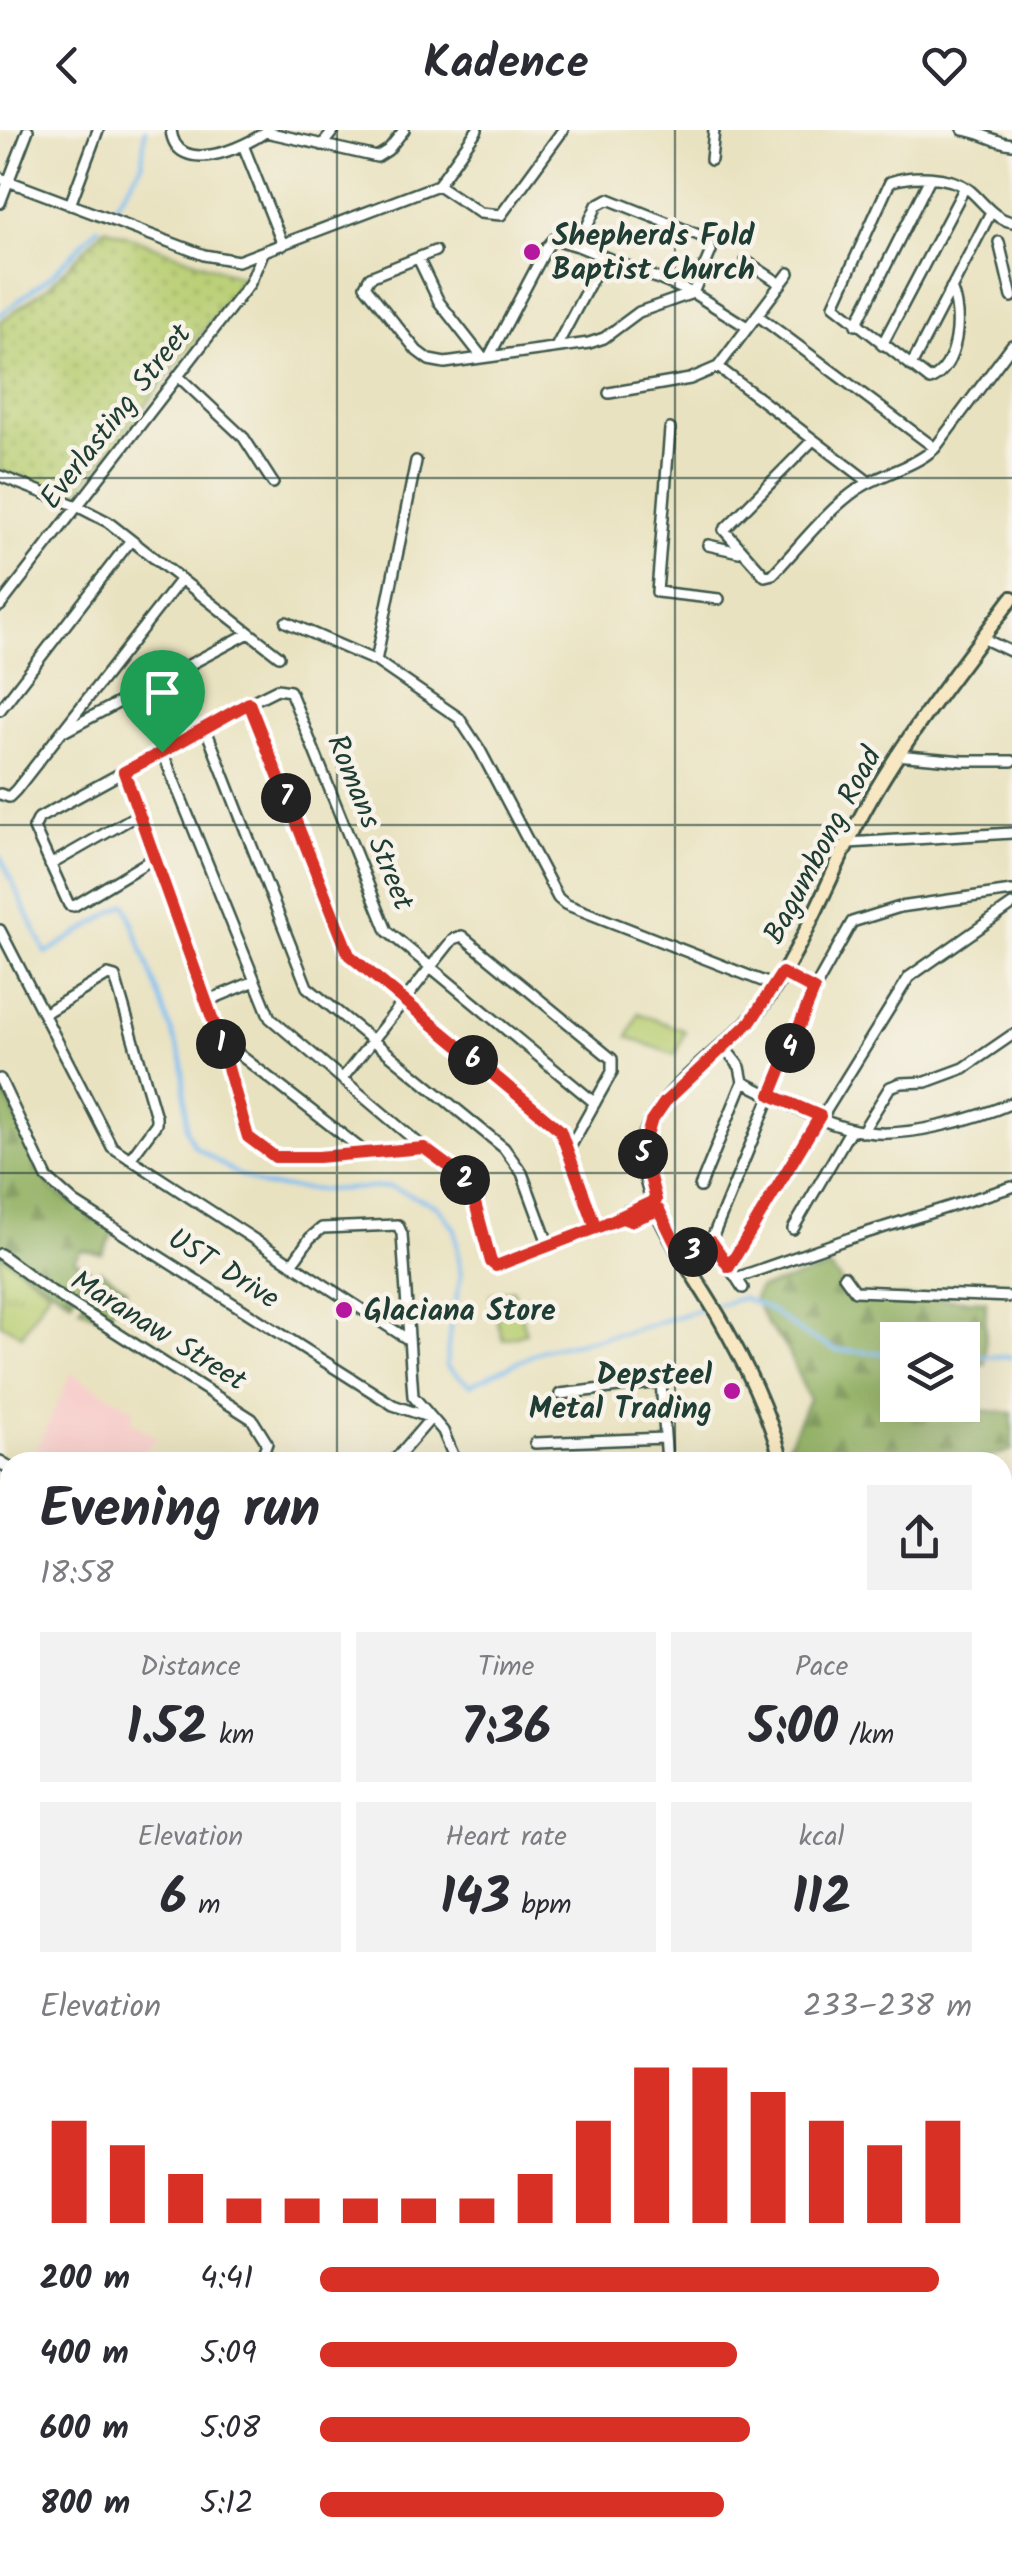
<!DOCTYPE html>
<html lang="en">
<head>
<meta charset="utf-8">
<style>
	body { margin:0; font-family:Kalam,sans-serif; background:#f2f2f3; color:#2b2b33; height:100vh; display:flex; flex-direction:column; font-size:38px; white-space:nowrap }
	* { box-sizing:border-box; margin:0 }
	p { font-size:32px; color:#7c7c81 }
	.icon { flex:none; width:55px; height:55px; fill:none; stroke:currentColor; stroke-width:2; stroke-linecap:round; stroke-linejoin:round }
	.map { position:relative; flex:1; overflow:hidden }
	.drawer { position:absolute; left:0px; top:1322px; width:1012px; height:1112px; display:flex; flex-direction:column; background:#fff; border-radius:30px 30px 0 0; box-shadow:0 10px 40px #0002 }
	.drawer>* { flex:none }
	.controls { position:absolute; left:880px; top:1192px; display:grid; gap:20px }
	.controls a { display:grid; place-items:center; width:100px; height:100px; border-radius:0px; background:#fff; box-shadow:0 10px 40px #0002; font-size:50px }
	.pin { position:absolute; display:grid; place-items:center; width:85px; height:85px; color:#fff; margin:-102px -42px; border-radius:50% 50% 50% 0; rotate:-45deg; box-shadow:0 0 10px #0007 }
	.pin .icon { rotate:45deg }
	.km { position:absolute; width:50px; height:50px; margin:-25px; border-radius:50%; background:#222; color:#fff; font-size:28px; line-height:50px; text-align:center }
	.round { display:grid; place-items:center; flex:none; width:105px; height:105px; border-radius:0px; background:#f2f2f3 }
	.overview { display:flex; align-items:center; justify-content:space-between; height:170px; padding:0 40px }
	h1 { font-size:55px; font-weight:600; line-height:75px }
	.stats { display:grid; grid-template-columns:repeat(3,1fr); gap:15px; height:170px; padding:10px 40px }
	.stats div { display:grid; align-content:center; border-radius:0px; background:#f2f2f3; text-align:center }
	.stats b { font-size:50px; font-weight:600 }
	.stats small { font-size:28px; font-weight:400 }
	.stats p { font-size:28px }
	.chart { height:280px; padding:20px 40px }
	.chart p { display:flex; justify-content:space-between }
	.chart svg { width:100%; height:180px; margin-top:10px; stroke:#d93025; stroke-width:6 }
	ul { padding:0 40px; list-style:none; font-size:32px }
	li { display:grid; grid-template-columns:160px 120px 1fr; align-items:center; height:75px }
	li i { height:25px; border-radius:12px; background:#d93025 }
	header { display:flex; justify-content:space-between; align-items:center; height:130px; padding:0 40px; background:#fff; font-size:45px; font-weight:600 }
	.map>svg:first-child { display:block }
	.built { fill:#f7d0cd }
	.grass { fill:url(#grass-tufts); stroke:#6c8653; stroke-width:2.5 }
	.forest { fill:url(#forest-firs); stroke:#58774c; stroke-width:2.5; fill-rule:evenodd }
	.park { fill:url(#park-dots); stroke:#6c8653; stroke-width:2.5 }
	.garden { fill:#b8ce72; stroke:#6c8653; stroke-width:2.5 }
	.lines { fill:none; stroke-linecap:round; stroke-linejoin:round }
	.stream { stroke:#7dbdf1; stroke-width:4 }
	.minor-casing { stroke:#3d5649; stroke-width:14 }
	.tertiary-casing { stroke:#3d5649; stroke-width:16 }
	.secondary-casing { stroke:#3d5649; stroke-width:18 }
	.minor { stroke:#fff; stroke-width:9 }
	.tertiary { stroke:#fff; stroke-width:11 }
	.secondary { stroke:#f7e8c3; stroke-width:12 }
	.route-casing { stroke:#fff; stroke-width:20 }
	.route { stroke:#d93025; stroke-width:12 }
	.grid { fill:none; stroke:#1f3d34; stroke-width:2.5; stroke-opacity:0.55 }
	.poi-dot { fill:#b5179e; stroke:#f7f3e8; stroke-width:4 }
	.labels { text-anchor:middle; stroke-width:9; stroke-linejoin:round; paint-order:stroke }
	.poi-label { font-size:30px; font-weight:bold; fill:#1f3d34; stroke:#f7f3e8; text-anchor:start }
	.street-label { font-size:30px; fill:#1f3d34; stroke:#f7f3e8 }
</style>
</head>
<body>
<header><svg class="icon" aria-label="back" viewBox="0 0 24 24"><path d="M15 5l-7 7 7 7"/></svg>Kadence<svg class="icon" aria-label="heart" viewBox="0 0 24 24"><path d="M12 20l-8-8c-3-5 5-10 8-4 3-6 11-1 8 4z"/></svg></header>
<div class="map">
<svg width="1012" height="2433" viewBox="0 0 1012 2433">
	<defs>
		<pattern id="grass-tufts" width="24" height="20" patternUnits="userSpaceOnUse" patternTransform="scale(2.5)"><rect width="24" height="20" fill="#b8ce72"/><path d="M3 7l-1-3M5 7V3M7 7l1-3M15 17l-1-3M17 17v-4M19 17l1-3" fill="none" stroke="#95a85e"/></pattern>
		<pattern id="forest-firs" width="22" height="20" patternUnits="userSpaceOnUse" patternTransform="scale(2.5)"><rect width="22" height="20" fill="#92b164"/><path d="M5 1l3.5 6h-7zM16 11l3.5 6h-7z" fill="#779153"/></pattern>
		<pattern id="park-dots" width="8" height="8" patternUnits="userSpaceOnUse" patternTransform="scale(2.5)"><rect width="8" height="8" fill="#b8ce72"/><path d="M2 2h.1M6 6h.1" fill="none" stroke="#95a85e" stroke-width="1.8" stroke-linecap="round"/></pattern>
	</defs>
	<rect width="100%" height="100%" fill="#f7f3e8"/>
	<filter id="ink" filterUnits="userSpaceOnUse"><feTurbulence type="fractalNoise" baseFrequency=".01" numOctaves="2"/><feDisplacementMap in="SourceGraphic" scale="20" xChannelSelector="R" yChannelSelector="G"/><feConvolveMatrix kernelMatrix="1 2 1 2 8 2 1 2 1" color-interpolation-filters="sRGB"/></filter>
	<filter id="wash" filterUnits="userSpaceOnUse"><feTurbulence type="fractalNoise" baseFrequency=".0048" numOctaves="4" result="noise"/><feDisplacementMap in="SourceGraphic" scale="40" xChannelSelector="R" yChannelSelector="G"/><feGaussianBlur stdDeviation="2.25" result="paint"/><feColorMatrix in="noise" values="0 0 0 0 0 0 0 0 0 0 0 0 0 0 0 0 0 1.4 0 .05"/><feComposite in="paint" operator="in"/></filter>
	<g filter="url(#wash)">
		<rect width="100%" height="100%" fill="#e9e2c0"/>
		<!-- built -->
		<path class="built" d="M71,1243L135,1280L130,1291L156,1308L136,1332H31Z"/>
		<!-- grass -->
		<path class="grass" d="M0,1124L49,1160L22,1205L0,1193Z"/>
		<!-- forest -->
		<path class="forest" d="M0,955L51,1059L114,1101L102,1124L81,1120L74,1130L90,1140L71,1171L24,1140L0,1120Z
			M830,1138L852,1165L986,1171L985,1234L966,1233L964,1279L1012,1283V1321L967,1332H785L783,1326L809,1269L785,1216L768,1196L754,1169L758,1159ZM898,1210H962V1275H898Z
			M100,1140L127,1159L105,1190L80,1178Z"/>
		<!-- park -->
		<path class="park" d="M105,98L243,148L74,368L0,340V192L48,157Z"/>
		<!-- garden -->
		<path class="garden" d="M638,883L685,901L675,925L628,907Z
			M513,1159L526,1203L503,1210L490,1165Z"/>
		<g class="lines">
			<!-- stream -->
			<path class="stream" d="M112,81L142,34L145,0
				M0,185L52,145L98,97
				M0,726L46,823L126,774L183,933L187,1001L194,1016L235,1043L264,1056L323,1060L391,1057L437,1076L455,1099L461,1146L450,1198L446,1236L470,1255L543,1220L627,1202L708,1177
				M717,1175L742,1168L767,1178L802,1203L836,1220L898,1224
				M962,1226L1012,1227"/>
		</g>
	</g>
	<g filter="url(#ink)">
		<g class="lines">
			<defs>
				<path id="minor" d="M171,0C176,48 245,18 268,0
					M963,0C982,2 993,12 1012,14
					M266,2L377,27L388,20L404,0
					M243,15L283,115
					M322,15L334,0
					M711,30L714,0
					M0,48L204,125L238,131L438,55L477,0
					M438,55L480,83L501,85L563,0
					M0,73L28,0
					M70,75L98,0
					M999,112L1012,167
					M435,121L370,147L365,156L417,221L429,230L445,233L589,213L604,208L639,182L693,163L711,121L707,110L701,106L608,69L597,75L578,116
					M418,128L439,172L482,227
					M746,131L781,154
					M951,158C963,185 959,236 930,250L834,175L890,52C912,44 949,45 968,59C983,71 992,88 1012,92
					M757,185L935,318
					M856,195L930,48
					M882,215L965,57
					M556,217L604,127
					M490,225L547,117L554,109L578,116L693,163L747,197
					M911,236L991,82
					M718,237L869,352
					M178,246L244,308L273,353
					M609,263L690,249L718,237L789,143
					M670,299L657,462L719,469
					M813,310L724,400L765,446L773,444C799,417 826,381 858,359C882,343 913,338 935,318L1012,215
					M0,346L77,376L108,392L279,526
					M708,415L739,422
					M0,476L250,153L263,123
					M286,492L376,531L459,588L480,620L558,768L565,774L775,856
					M982,508L1012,522
					M376,531L416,331
					M249,573L349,825L560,1000L595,1098
					M0,580L131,410
					M205,597L307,857L504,1018L522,1043L549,1116
					M67,600L249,503
					M162,621L270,888L424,1018L463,1047L472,1062L491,1132L499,1136L621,1088L626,1081L655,1071
					M896,625L963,631H1012
					M124,642L220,910L249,1007L275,1027H319L423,1018
					M0,664L9,667L16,660L181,449
					M848,713L1012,703
					M154,728L74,776L69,775L34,698L39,688L249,573L277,559L290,561L387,801L595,973
					M50,735L139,684
					M0,800L112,1017L409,1210
					M782,843L814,860
					M207,871L255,851
					M45,883L108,845L115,847L156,987V994L130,1029
					M222,911L366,1023
					M0,949L47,1048L75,1073L393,1275L431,1288
					M342,949L453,809L462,806L612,929V942L569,1019
					M743,952C781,970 825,997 867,1002C907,1008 975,989 1012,973
					M862,1002L890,957L901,953L926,952L964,938L1012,905
					M700,1057L743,952L740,937L724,917
					M621,1088L630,1091L659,1080
					M793,1099L851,999
					M0,1124L45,1157L252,1289L267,1313L260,1332
					M682,1127L712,1112
					M292,1134L310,1108L322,1098L398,1095L402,1104L413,1266L443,1301L456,1332
					M729,1137L909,847L1012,775
					M844,1146L855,1161L1012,1167
					M736,1148L850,1108L1012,1057
					M743,1158L712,1112L713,1106L814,860L852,792L900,777L1012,761
					M560,1264L661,1252L667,1332
					M535,1313L665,1308
					M393,1332L431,1288
					M1002,1384L1012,1409
					M0,1413L10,1403
					M0,1506L10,1494
					M0,1563L10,1565
					M1002,1584L1012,1596
					M0,1615L10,1619
					M0,1674L10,1678
					M0,1732L10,1736
					M0,1911L10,1910
					M1002,2322L1012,2321
					M0,2338L10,2334
					M67,2425L72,2433
					M498,2425L501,2433
					M126,2433L143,2425
					M835,2433L837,2425
					M932,2433L936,2425"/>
				<path id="tertiary" d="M0,1332L10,1338
					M1002,1706L1012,1702"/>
				<path id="secondary" d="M782,1332C768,1280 746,1235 719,1187C690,1137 647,1084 643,1024C640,971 729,919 759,880C806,817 830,740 869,672C910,600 963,534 1012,468
					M1002,1737L1012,1748
					M1002,2120L1012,2113
					M325,2433L338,2425"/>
			</defs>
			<!-- minor casing -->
			<use href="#minor" class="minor-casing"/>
			<!-- tertiary casing -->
			<use href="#tertiary" class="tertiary-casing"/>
			<!-- secondary casing -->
			<use href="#secondary" class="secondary-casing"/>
			<!-- minor -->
			<use href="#minor" class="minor"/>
			<!-- tertiary -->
			<use href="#tertiary" class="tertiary"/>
			<!-- secondary -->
			<use href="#secondary" class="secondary"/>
		</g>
	</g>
	<g class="lines" filter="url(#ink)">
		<defs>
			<path id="route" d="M162,622L124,642L220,910L248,1007L275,1027H318L424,1018L463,1047L472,1062L491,1132L496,1136L622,1088L630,1091L659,1080L682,1127L712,1112L729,1137L820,986L771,965L814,860L782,843L751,891L665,972L651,992L643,1020L656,1070L596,1098L560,1000L349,825L249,573L162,622"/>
		</defs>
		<!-- route casing -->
		<use href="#route" class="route-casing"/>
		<!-- route -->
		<use href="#route" class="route"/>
	</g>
	<!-- grid -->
	<path class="grid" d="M337,0V1332M675,0V1332M0,348H1012M0,695H1012M0,1043H1012M0,1390H10M1002,1390H1012M0,1738H10M1002,1738H1012M0,2085H10M1002,2085H1012M337,2425V2433M675,2425V2433"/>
	<!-- markers -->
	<g class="poi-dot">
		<circle cx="532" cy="122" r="10"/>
		<circle cx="344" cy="1180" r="10"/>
		<circle cx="732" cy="1261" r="10"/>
	</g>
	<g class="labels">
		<!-- poi labels -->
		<g class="poi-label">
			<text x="552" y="115">Shepherds Fold<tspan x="552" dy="34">Baptist Church</tspan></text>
			<text x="364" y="1190">Glaciana Store</text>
			<text x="712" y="1254" text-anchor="end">Depsteel<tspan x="712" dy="34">Metal Trading</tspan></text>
		</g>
		<!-- street labels -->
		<g class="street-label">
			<text transform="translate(115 286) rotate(-52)" y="10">Everlasting Street</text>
			<text transform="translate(371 692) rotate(68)" y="10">Romans Street</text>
			<text transform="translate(822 715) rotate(-62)" y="10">Bagumbong Road</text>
			<text transform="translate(224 1138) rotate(32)" y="10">UST Drive</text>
			<text transform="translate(159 1200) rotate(32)" y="10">Maranaw Street</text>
		</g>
	</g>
</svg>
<div class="controls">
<a><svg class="icon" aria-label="layers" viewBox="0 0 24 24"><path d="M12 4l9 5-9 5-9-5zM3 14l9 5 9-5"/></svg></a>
</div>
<div class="pin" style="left:162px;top:622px;background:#1e9e55"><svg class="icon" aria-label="arrive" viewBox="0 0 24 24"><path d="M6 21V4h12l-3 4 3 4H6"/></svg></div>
<b class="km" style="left:221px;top:914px">1</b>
<b class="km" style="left:465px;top:1050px">2</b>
<b class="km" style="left:693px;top:1122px">3</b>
<b class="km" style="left:790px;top:918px">4</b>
<b class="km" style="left:643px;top:1024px">5</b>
<b class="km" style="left:473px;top:930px">6</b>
<b class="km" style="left:286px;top:668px">7</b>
<section class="drawer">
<div class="overview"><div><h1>Evening run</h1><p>18:58</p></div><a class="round"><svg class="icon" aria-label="share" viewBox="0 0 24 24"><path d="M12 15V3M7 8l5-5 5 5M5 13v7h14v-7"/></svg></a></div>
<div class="stats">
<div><p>Distance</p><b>1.52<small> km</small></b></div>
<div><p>Time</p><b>7:36</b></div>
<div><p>Pace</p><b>5:00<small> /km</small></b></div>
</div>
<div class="stats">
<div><p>Elevation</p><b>6<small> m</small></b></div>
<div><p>Heart rate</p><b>143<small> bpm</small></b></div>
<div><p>kcal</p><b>112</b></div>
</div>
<div class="chart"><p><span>Elevation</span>233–238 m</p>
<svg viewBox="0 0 160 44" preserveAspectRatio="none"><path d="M5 44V19M15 44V25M25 44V32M35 44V38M45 44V38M55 44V38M65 44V38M75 44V38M85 44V32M95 44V19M105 44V6M115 44V6M125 44V12M135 44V19M145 44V25M155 44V19"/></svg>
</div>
<ul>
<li><b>200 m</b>4:41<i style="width:95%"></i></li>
<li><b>400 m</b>5:09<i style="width:64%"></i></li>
<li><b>600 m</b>5:08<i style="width:66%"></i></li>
<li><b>800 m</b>5:12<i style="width:62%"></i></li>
</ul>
</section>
</div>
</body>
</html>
